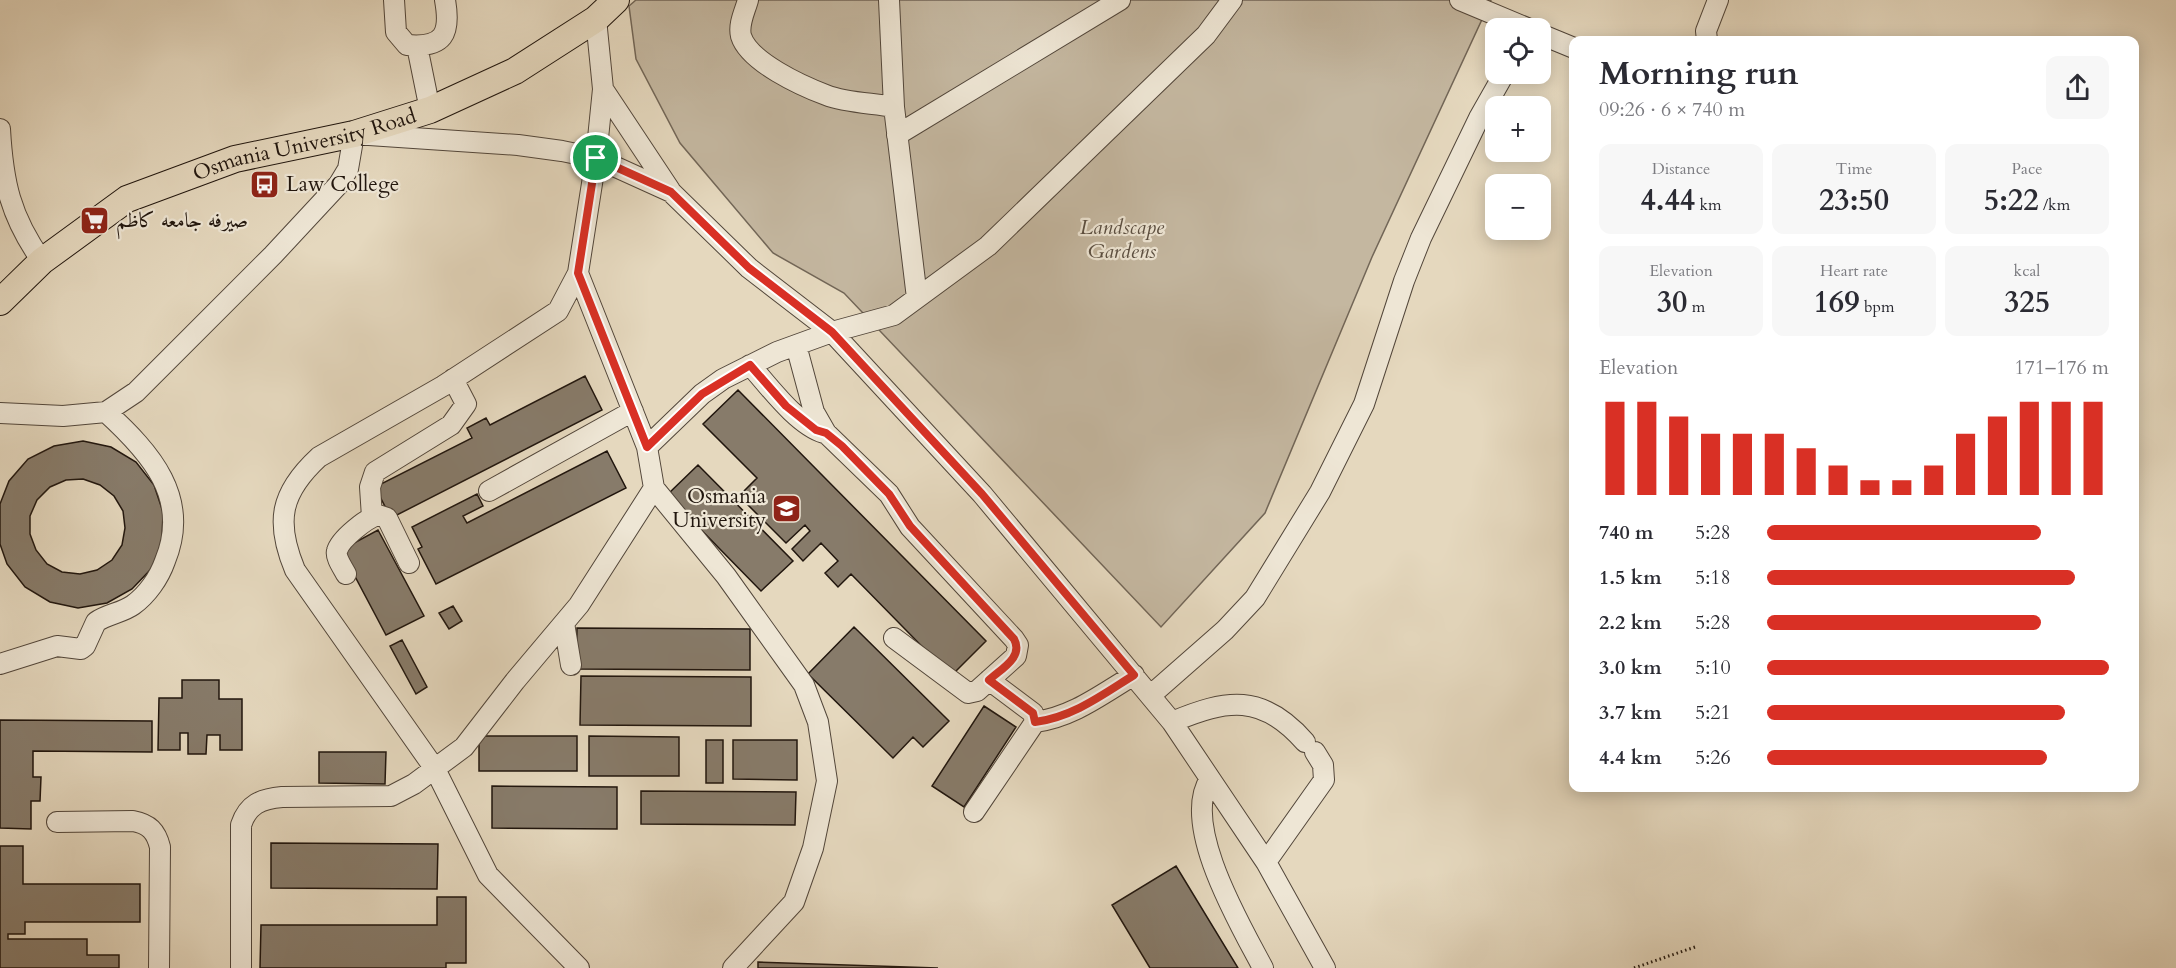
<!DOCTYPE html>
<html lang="en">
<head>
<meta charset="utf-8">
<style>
	body { margin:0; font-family:Cardo,Amiri,serif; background:#f7f7f7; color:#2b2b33; height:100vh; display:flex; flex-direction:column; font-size:22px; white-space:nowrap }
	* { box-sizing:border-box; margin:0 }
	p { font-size:20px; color:#7c7c81 }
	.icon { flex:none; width:33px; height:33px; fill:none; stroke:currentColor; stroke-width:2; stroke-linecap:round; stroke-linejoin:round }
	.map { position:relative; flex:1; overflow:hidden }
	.panel { position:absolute; left:1569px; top:36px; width:570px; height:756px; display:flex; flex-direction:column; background:#fff; border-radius:12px; box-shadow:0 3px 15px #0003 }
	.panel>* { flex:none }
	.buttons { position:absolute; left:1485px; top:18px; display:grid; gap:12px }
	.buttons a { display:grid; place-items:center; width:66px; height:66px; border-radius:12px; background:#fff; box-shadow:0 3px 15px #0003; font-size:30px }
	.pin { position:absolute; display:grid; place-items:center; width:51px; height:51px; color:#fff; margin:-26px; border:3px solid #fff; border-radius:50%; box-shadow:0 2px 6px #0007 }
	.round { display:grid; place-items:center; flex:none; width:63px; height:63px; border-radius:12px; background:#f7f7f7 }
	.headline { display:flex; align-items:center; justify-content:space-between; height:102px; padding:0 30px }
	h1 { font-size:33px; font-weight:700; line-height:45px }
	.stats { display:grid; grid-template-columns:repeat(3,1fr); gap:9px; height:102px; padding:6px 30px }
	.stats div { display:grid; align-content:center; border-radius:12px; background:#f7f7f7; text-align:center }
	.stats b { font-size:30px; font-weight:700 }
	.stats small { font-size:16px; font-weight:400 }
	.stats p { font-size:16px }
	.chart { height:168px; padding:12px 30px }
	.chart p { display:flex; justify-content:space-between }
	.chart svg { width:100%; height:108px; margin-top:6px; stroke:#d93025; stroke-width:6 }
	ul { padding:0 30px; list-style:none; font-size:20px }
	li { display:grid; grid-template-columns:96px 72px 1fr; align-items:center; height:45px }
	li i { height:15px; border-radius:8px; background:#d93025 }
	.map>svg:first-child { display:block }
	.green { fill:#c4b7a0; stroke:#726657; stroke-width:1.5 }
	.building { fill:#877b6a; stroke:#21160e; stroke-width:1.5; fill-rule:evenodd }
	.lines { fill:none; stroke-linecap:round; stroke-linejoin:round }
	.minor-casing { stroke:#52463a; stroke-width:22 }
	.major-casing { stroke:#21160e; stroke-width:28 }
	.path { stroke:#21160e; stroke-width:3; stroke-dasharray:1.5 3; stroke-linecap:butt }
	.minor { stroke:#eee6d5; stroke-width:20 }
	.major { stroke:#e5d8be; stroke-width:26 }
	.route-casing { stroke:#fff; stroke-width:12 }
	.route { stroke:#d93025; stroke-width:8 }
	.labels { text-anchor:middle; stroke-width:4.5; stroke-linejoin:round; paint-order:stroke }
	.street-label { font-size:21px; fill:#21160e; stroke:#eee6d5 }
	.poi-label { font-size:21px; fill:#21160e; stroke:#eee6d5; text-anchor:start }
	.park-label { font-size:21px; font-style:italic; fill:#5a4e41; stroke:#eee6d5 }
</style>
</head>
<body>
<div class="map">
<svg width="2176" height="968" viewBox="0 0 2176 968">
	<rect width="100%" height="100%" fill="#e5d8be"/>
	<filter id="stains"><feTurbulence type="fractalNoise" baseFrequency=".00333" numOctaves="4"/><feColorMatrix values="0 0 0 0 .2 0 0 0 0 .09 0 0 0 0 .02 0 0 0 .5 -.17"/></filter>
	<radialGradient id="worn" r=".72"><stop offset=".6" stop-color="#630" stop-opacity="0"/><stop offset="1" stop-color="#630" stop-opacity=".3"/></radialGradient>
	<!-- green -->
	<path class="green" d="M636,0H1491L1372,257L1265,513L1161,627L844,293L773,253L680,143L636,59L629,6Z"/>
	<!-- building -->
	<path class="building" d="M585,376L602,410L391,518L375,487L472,438L467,428L486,418L490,425Z
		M738,390L986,641L951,676L851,574L838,587L825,573L838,561L821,543L803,561L792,549L810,531L805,525L786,543L739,496L757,478L703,424Z
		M83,441L111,447L136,462L154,485L163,512L162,541L152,568L132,589L107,603L78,608L50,602L25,587L7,564L0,544V504L9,481L28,459L54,446ZM83,479L100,485L114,496L123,511L125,528L122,545L112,560L97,570L80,574L62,572L47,564L36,550L30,534V516L37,500L50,487L66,480Z
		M607,451L626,488L436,584L418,549L422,547L412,527L477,494L483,506L463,516L467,523Z
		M698,465L793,561L761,591L667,495Z
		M378,530L424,616L386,635L341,550Z
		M453,606L462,621L449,629L439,613Z
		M854,627L949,721L923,747L913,737L893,758L808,674Z
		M577,628L750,629V670L576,669Z
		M402,640L427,687L416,694L390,646Z
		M581,676L751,677V726L580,725Z
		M182,680H219V699H242V750H220V735H207L206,754H188V733H180V750H158L159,698H182Z
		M984,706L1016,727L964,807L932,786Z
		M0,720L152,721V752L33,751V777H41L40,801H31V829L0,828Z
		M479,736H577V771H479Z
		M589,736L679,737V776H589Z
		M706,740H723V783H706Z
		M733,740H797V780L733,779Z
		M319,752H386L385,784L319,783Z
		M492,786L617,787V829L492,828Z
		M641,791L796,792L795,825L641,824Z
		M271,843L438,844L437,889L271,888Z
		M0,846H23V884H140V922H25V934H8V939H87V955H119V968H0Z
		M1176,866L1238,968H1150L1112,905Z
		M437,897H466V963H446V968H260L261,925H437Z
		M758,962L938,968H758Z"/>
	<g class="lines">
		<defs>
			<path id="minor" d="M394,0L396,32L407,45C444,48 451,34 445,0
				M748,0C745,11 738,24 741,36C749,62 802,86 826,95C846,103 873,103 894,107
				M889,0L894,107L917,298
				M1460,0L1527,28
				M596,19L603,89L670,190
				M1540,34L1574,48
				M1707,40L1706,31L1718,0
				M417,46L430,110
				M0,129C3,182 10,216 42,261
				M897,135L1120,0
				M578,273L596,158L603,89
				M796,345L814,412L826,433L889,494L910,527L1014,639L1018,645L1016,656L977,691L968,693L894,638
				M750,365C768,385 797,425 824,433
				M0,413L63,416L106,412L136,392L273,255L339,184L348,169L354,134L518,145L562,151L596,158L671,192L749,268L832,332L982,494L1172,722L1266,862L1325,968
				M647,447L702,394L723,379L777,352L832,332L894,315L988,246L1206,35L1232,0
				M654,488L726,576L804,685L818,722L827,781L813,848L794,902L733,968
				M489,491L633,411
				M372,517L370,487L375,472L451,425L466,404L453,379
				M346,574C343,568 335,557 337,551C340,539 367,518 378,515L387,518L409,563
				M564,623L571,665
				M0,664L57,646L81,649L85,646L96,622C107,614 122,613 133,605C147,595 159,578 165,561C191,498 151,453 106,412
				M1151,695L1225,630L1255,598L1320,492L1364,404L1404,281L1421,238L1479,118L1504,74
				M1035,722C1073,717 1102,694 1134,675
				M1172,722C1227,699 1262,693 1305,742
				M1210,779C1180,824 1241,926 1263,968
				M974,812L1035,722L1033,713L989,680
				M57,822L133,821C149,824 156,831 160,847L159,968
				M1266,862L1324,780L1323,765L1315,752
				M241,968V825C248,804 261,799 282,797L391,796L414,784L464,747L515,681L579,605L654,488L647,447L578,273L558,311L443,386L319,457C280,493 275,522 295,570L435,769L488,875L579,968"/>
			<g id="major">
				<path id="s1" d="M0,302L42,261L127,199L235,159L354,134L430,110L515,71L596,19L616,0"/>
			</g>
		</defs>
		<!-- minor casing -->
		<use href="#minor" class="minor-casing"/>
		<!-- major casing -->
		<use href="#major" class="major-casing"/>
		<!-- path -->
		<path class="path" d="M1634,968L1695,947"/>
		<!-- minor -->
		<use href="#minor" class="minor"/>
		<!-- major -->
		<use href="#major" class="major"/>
	</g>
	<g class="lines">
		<defs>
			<path id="route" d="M596,158L671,192L749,268L832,332L982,494L1134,675C1102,695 1073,717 1035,722L1033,713L989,680C1001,669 1024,657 1014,639L910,526L889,494L842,446L826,433L816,430L786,406L750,365L702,394L647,447L578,273Z"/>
		</defs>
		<!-- route casing -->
		<use href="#route" class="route-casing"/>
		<!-- route -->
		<use href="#route" class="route"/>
	</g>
	<!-- icons -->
	<defs>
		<symbol id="bus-square" viewBox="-11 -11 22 22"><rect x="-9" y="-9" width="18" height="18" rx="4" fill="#8f2418" stroke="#eee6d5"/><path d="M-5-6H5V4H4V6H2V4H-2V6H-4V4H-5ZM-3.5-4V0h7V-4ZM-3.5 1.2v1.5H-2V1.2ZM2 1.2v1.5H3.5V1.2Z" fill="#fff"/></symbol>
		<symbol id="supermarket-square" viewBox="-11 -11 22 22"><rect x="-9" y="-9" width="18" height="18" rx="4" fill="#8f2418" stroke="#eee6d5"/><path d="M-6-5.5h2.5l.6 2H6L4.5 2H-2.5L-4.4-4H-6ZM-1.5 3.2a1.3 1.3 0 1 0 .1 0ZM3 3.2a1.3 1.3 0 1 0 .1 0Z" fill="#fff"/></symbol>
		<symbol id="university-square" viewBox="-11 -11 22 22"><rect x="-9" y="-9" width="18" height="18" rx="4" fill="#8f2418" stroke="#eee6d5"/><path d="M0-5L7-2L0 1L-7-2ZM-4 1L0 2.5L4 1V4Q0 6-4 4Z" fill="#fff"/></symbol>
	</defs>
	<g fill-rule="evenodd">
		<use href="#bus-square" x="248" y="168" width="33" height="33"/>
		<use href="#supermarket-square" x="78" y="204" width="33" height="33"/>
		<use href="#university-square" x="770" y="492" width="33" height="33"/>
	</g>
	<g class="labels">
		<!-- street labels -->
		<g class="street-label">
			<text dy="7" stroke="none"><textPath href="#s1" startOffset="350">Osmania University Road</textPath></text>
		</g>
		<!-- poi labels -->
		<g class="poi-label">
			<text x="286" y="191">Law College</text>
			<text x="116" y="227">صيرفه جامعه كاظم</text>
			<text x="766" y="503" text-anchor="end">Osmania<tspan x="766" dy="24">University</tspan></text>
		</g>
		<!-- park labels -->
		<g class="park-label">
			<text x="1122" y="234">Landscape<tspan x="1122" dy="24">Gardens</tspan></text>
		</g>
	</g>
	<rect width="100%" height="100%" filter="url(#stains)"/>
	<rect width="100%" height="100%" fill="url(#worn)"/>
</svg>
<div class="buttons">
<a><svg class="icon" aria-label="locate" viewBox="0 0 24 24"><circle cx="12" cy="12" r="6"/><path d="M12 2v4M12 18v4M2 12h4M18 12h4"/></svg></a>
<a>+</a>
<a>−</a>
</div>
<div class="pin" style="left:596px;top:158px;background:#1e9e55"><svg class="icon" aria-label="arrive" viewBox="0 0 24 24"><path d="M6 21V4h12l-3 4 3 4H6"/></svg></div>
<section class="panel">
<div class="headline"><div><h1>Morning run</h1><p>09:26 · 6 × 740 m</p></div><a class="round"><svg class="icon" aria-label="share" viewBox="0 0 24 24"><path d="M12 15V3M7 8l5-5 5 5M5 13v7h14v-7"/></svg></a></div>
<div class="stats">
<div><p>Distance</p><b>4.44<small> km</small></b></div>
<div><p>Time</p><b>23:50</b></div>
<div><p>Pace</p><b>5:22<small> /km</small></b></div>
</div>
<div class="stats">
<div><p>Elevation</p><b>30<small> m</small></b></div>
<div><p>Heart rate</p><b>169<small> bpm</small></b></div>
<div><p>kcal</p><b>325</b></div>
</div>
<div class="chart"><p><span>Elevation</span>171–176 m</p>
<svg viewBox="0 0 160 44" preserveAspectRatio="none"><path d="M5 44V6M15 44V6M25 44V12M35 44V19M45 44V19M55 44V19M65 44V25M75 44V32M85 44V38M95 44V38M105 44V32M115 44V19M125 44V12M135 44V6M145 44V6M155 44V6"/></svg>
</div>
<ul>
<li><b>740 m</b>5:28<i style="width:80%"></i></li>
<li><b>1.5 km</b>5:18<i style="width:90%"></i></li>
<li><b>2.2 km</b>5:28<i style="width:80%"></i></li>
<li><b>3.0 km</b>5:10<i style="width:100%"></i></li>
<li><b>3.7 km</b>5:21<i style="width:87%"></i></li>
<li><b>4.4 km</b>5:26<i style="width:82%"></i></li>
</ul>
</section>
</div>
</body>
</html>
